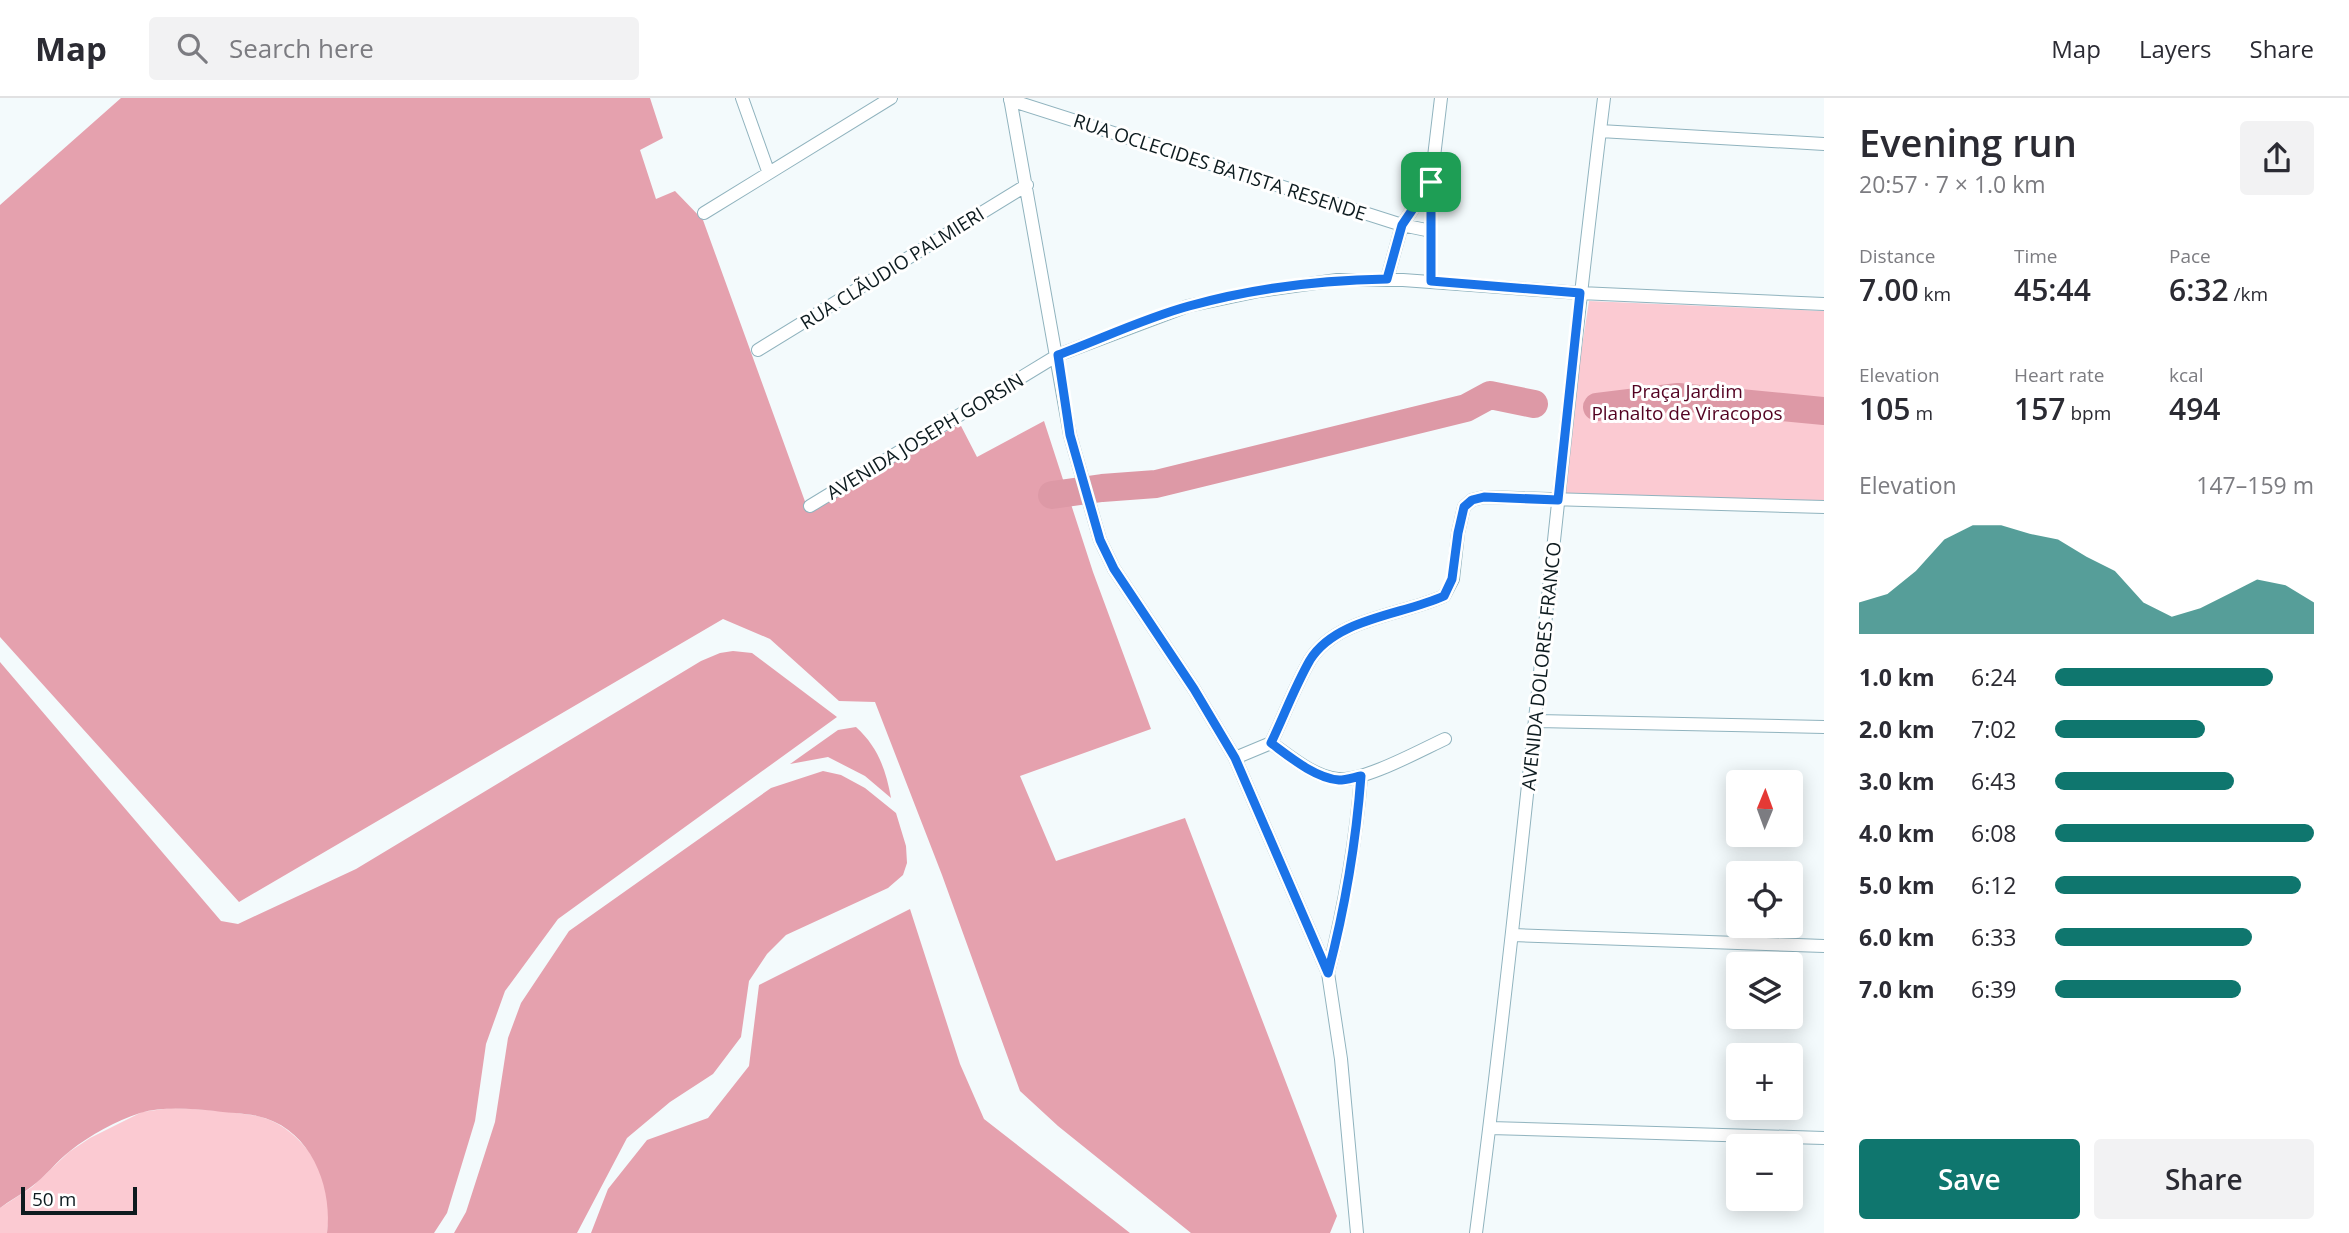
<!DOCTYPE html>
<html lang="en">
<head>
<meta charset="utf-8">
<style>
	body { margin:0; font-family:"Open Sans",sans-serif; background:#f2f2f3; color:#2b2b33; height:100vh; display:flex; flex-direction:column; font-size:26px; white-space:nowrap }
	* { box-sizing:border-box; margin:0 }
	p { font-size:23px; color:#7c7c81 }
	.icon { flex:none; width:38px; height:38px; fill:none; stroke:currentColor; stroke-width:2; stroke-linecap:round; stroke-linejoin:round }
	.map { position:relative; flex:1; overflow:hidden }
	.panel { display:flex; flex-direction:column; background:#fff; width:525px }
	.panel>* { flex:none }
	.needle { width:46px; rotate:1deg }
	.buttons { position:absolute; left:1726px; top:672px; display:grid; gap:14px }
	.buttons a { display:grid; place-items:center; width:77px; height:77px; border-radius:7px; background:#fff; box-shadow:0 4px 18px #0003; font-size:35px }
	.scale { position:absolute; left:21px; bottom:18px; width:116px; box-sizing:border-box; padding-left:7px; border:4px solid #0d1b1f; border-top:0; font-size:19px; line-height:24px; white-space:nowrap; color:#0d1b1f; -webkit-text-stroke:5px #fff; paint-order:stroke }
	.pin { position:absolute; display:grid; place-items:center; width:60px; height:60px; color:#fff; margin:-30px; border-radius:14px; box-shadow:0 4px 10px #0006 }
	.round { display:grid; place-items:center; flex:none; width:74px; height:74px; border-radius:7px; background:#f2f2f3 }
	.head { display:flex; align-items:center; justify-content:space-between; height:119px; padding:0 35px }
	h1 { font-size:38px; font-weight:600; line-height:52px }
	.figures { display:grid; grid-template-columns:repeat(3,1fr); gap:10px; height:119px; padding:7px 35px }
	.figures div { display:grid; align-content:center }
	.figures b { font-size:30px; font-weight:600 }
	.figures small { font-size:19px; font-weight:400 }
	.figures p { font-size:19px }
	.chart { height:196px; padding:14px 35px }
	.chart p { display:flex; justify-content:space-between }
	.chart svg { width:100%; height:126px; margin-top:7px; fill:#0f766e; opacity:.7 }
	.button { display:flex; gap:14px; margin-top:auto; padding:14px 35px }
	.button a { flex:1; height:80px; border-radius:7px; background:#0f766e; color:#fff; font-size:28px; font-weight:600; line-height:80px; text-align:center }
	.button a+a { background:#f2f2f3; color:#2b2b33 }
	ul { padding:0 35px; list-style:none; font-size:23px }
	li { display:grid; grid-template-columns:112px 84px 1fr; align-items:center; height:52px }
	li i { height:18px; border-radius:9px; background:#0f766e }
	header { display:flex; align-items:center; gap:42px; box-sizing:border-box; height:98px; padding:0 35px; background:#fff; border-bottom:2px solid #e1e1e2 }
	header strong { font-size:33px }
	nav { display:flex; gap:38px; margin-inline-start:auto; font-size:24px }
	.search { width:490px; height:63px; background:#f2f2f3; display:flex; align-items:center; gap:18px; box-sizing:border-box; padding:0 24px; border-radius:7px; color:#7c7c81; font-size:26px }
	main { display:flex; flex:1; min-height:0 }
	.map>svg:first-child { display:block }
	.green { fill:#fbcad2 }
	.forest { fill:#e5a1ae }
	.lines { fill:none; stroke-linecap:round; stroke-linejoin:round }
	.river { stroke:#dd99a6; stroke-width:28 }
	.street-casing { stroke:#90b3be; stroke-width:14 }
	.street { stroke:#fff; stroke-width:12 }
	.route-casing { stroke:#fff; stroke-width:14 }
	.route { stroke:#1a73e8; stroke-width:9 }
	.labels { text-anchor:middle; stroke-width:6; stroke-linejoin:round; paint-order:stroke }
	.street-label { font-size:19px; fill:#0d1b1f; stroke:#fff }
	.park-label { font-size:19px; fill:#530221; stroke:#fff }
</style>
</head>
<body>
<header>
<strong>Map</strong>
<div class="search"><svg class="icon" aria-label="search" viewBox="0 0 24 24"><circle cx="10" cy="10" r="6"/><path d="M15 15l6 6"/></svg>Search here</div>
<nav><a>Map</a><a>Layers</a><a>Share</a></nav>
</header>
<main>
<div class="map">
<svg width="1824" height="1135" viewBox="0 0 1824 1135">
	<rect width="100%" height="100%" fill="#f3fafc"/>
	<!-- green -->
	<path class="green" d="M1589,203L1824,213V403L1564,398L1576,287Z
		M171,1010C199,1011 229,1013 257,1018C288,1024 318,1057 326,1087C330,1103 329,1119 327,1135H0V1110L32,1089L69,1054L90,1040L142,1014Z"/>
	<!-- forest -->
	<path class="forest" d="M121,0H650L663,40L640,52L656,101L675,93L703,122L807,409L960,326L977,359L1044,323L1093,474L1151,631L1020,678L1056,763L1185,720L1337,1118L1330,1135H1191L1058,1028L1020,993L942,777L875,604L839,603L770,541L723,521L239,804L0,539V107Z
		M733,553L752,555L837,619L558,821L505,893L486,946L475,1023L447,1115L434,1135H327C333,1088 310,1029 257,1018C244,1015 229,1015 215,1013C191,1011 164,1008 140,1015C116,1023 90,1037 70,1053C56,1064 45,1079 31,1089C21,1097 10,1102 0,1110V564L221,823L238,826L356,771L701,563L720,555Z
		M856,629C878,649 886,672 891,700L865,678L828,659L790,666L838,632Z
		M823,673L841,677L865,690L896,715L906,748L907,765L903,777L888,790L786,837L767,856L749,883L741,939L713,976L670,1004L627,1040L577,1135H454L466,1114L495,1024L508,940L521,905L569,833L771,690Z
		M910,811L960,966L984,1021L1130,1135H591L608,1091L647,1042L708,1020L749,968L759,887Z"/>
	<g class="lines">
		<!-- river -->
		<path class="river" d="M1597,309L1678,299L1824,313
			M1052,397L1102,390L1156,386L1466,310L1490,297L1534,306"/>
		<defs>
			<path id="street" d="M742,0L768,73
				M1010,0L1070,337L1100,442L1114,471L1194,591L1235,660L1328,875L1341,961L1357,1135
				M1010,2L1402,127L1431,133
				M1600,33L1824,46
				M704,115L891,0
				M1387,181L1402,127L1431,84
				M1431,183V84L1441,0
				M758,252L1027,87
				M810,408L1058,257L1188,208L1259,193L1337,182H1403L1580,195L1824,206
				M1537,623L1824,629
				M1271,645C1291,659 1314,679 1338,681C1363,684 1421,652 1445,641
				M1235,660L1271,645C1284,618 1295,588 1310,562C1336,520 1403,517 1444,498L1453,481L1458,435L1464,409L1472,402L1484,399L1824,409
				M1513,837L1824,848
				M1328,875C1344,810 1356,746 1361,678
				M1490,1030L1824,1040
				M1476,1135C1525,757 1557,378 1604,0"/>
		</defs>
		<!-- street casing -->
		<use href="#street" class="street-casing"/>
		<!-- street -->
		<use href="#street" class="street"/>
	</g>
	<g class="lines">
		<defs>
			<path id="route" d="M1431,84V183L1580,195L1558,402L1484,399L1472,402L1464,409L1458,435L1452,481L1444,498C1403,517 1336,520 1310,562C1295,588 1284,618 1271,645C1290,659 1315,680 1339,682C1346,682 1355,679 1361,678C1356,745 1345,810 1328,875L1235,660L1194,591L1114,471L1100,442L1070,337L1058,257C1101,241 1145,220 1189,208C1254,190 1320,182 1387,181L1402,127Z"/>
		</defs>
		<!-- route casing -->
		<use href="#route" class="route-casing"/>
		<!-- route -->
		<use href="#route" class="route"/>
	</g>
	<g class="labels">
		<!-- street labels -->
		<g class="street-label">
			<text transform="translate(1220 69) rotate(18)" y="7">RUA OCLECIDES BATISTA RESENDE</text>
			<text transform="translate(892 170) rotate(-32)" y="7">RUA CLÃUDIO PALMIERI</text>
			<text transform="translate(925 338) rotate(-31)" y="7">AVENIDA JOSEPH GORSIN</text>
			<text transform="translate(1541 568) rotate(-84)" y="7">AVENIDA DOLORES FRANCO</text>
		</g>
		<!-- park labels -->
		<g class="park-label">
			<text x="1687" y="300">Praça Jardim<tspan x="1687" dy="22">Planalto de Viracopos</tspan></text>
		</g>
	</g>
</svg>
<div class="buttons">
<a><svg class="needle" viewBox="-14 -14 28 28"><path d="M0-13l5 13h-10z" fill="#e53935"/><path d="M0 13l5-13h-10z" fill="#7c7c81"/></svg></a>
<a><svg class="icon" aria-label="locate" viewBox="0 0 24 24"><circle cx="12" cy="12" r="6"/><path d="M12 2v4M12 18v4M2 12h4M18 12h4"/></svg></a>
<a><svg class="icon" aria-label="layers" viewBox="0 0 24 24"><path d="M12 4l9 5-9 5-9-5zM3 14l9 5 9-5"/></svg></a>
<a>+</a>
<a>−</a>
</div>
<div class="scale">50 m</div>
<div class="pin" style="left:1431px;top:84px;background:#1e9e55"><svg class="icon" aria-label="arrive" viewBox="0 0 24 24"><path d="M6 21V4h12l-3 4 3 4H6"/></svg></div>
</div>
<section class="panel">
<div class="head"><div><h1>Evening run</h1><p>20:57 · 7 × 1.0 km</p></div><a class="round"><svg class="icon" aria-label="share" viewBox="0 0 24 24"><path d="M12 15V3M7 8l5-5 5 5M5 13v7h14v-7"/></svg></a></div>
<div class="figures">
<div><p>Distance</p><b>7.00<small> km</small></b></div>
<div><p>Time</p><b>45:44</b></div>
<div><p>Pace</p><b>6:32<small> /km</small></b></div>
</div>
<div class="figures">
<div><p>Elevation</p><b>105<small> m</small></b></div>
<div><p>Heart rate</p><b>157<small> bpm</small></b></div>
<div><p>kcal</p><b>494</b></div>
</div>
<div class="chart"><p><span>Elevation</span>147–159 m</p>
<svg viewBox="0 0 160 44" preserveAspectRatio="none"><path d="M0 44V33L10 30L20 22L30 11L40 6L50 6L60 9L70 11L80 17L90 22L100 33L110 38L120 35L130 30L140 25L150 27L160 33V44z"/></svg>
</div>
<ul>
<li><b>1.0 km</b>6:24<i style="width:84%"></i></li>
<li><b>2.0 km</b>7:02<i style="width:58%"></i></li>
<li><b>3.0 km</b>6:43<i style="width:69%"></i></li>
<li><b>4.0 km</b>6:08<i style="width:100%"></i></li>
<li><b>5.0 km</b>6:12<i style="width:95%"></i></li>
<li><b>6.0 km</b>6:33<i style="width:76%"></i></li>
<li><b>7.0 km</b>6:39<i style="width:72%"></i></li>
</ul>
<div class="button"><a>Save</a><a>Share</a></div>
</section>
</main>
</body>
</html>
